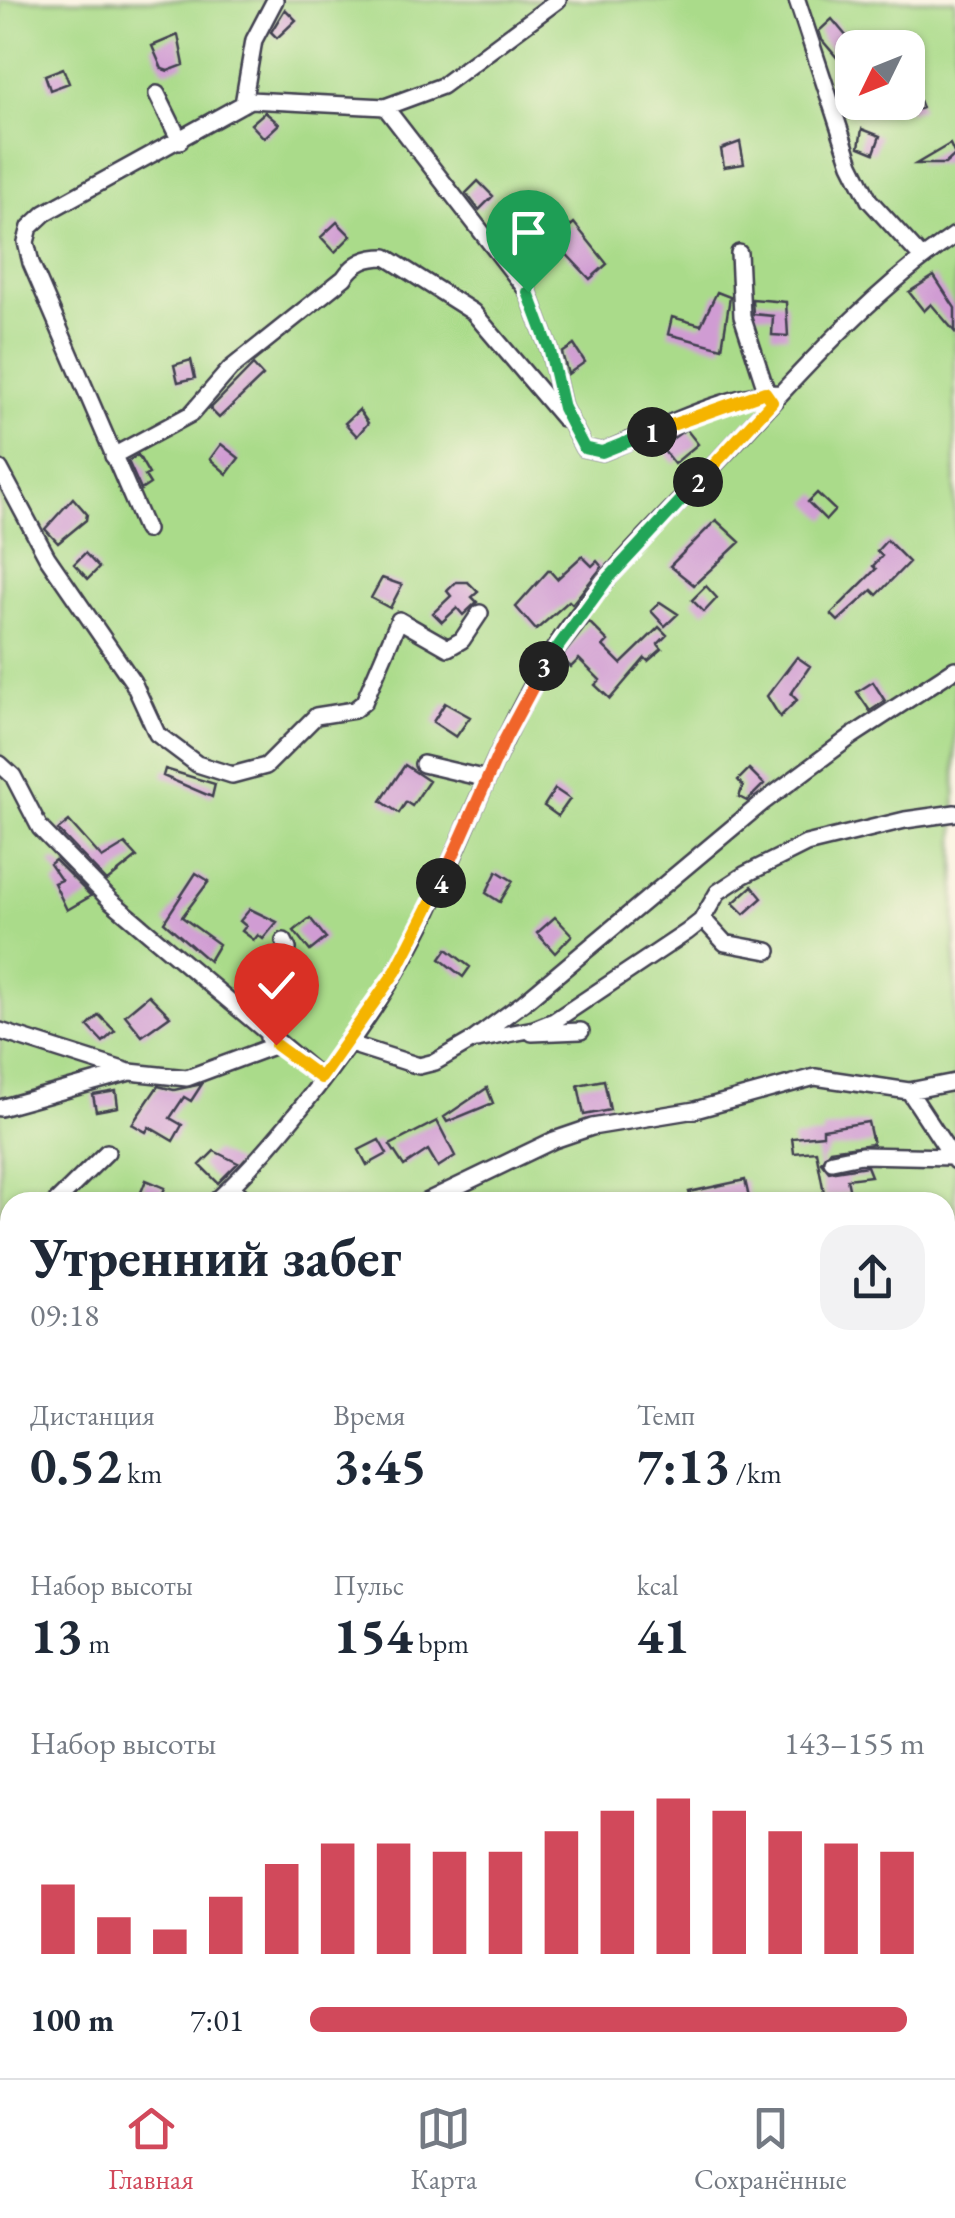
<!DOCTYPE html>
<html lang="ru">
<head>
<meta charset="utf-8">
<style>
	body { margin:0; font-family:"EB Garamond",serif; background:#f2f2f3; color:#1f2937; height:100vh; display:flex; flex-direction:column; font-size:38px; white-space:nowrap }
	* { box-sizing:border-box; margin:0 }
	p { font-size:32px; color:#747a83 }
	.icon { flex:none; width:55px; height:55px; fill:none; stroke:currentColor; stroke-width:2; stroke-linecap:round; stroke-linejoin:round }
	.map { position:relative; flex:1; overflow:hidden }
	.side { position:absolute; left:0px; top:1192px; width:955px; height:888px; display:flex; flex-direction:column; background:#fff; border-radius:30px 30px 0 0; box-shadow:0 2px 8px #0004 }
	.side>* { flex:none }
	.needle { width:65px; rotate:227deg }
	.fabs { position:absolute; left:835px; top:30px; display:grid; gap:20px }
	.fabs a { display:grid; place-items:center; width:90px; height:90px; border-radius:20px; background:#fff; box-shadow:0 2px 8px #0004; font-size:50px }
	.pin { position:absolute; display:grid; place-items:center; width:85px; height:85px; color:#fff; margin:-102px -42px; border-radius:50% 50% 50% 0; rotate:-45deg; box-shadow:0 0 10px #0007 }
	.pin .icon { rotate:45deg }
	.km { position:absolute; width:50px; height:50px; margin:-25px; border-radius:50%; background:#222; color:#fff; font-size:28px; line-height:50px; text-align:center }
	.round { display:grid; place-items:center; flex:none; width:105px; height:105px; border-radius:30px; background:#f2f2f3 }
	.overview { display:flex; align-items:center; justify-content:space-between; height:170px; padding:0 30px }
	h1 { font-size:55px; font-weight:700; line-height:75px }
	.stats { display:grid; grid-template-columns:repeat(3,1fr); gap:15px; height:170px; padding:10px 30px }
	.stats div { display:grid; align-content:center }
	.stats b { font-size:50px; font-weight:700 }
	.stats small { font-size:28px; font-weight:400 }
	.stats p { font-size:28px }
	.chart { height:280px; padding:20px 30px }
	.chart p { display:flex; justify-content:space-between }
	.chart svg { width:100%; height:180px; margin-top:10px; stroke:#d1495b; stroke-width:6 }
	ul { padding:0 30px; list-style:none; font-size:32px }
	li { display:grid; grid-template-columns:160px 120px 1fr; align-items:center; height:75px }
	li i { height:25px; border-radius:12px; background:#d1495b }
	.tab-bar { display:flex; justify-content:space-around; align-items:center; height:140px; border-top:2px solid #e0e1e3; background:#fff; font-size:28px; color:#747a83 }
	.tab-bar a { display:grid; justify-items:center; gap:5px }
	.tab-bar .current { color:#d1495b }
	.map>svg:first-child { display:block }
	.green { fill:#aadb8a; stroke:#667e62; stroke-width:2.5; fill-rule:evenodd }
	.building { fill:#d09cd3 }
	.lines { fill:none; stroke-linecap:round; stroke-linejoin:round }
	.minor-casing { stroke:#413f50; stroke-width:20 }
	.minor { stroke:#fff; stroke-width:15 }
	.split-1-casing { stroke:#fff; stroke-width:20 }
	.split-2-casing { stroke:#fff; stroke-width:20 }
	.split-3-casing { stroke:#fff; stroke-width:20 }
	.split-4-casing { stroke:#fff; stroke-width:20 }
	.split-5-casing { stroke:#fff; stroke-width:20 }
	.split-1 { stroke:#22a559; stroke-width:12 }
	.split-2 { stroke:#f5b400; stroke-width:12 }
	.split-3 { stroke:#22a559; stroke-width:12 }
	.split-4 { stroke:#f0652b; stroke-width:12 }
	.split-5 { stroke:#f5b400; stroke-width:12 }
</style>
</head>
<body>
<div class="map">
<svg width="955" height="2078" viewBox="0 0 955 2078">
	<rect width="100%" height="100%" fill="#fcf5e5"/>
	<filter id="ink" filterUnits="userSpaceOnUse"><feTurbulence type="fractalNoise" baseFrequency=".01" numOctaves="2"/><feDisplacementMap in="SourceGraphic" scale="20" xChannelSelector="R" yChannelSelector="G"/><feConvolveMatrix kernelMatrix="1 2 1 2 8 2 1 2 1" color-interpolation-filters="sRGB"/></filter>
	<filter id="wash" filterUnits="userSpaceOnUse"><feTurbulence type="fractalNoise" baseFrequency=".0048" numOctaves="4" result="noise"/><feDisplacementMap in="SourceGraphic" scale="40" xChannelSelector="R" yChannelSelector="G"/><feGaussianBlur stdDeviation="2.25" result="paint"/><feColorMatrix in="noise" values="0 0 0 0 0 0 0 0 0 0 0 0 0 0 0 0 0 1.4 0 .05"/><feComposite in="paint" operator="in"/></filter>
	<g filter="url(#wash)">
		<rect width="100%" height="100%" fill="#f2e6ca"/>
		<!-- green -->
		<path class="green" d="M0,0H955V2078H0ZM852,48H908V102H852ZM10,1202H945V2070H10Z"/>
		<g id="blocks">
			<!-- building -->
			<path class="building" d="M285,9L296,20L277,38L271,32Z
				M832,19L852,43V64L845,56L839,60L822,40L819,31Z
				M178,35L184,65L168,71L162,69L152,46Z
				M63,68L69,83L50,90L45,75Z
				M908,72L922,108L908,113Z
				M265,112L279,124L264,138L251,124Z
				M862,129L880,136L874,153L859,147Z
				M740,142L744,164L724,167L721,149Z
				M950,144L955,155L945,164H916Z
				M478,181L493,196L479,210L466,193Z
				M337,222L351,236L335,252L321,237Z
				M574,223L607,264L590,279L557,244L562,239L559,236Z
				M934,276L955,308V332L931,304L924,311L909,292Z
				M717,292L730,297L722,348L668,334L672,317L701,325Z
				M752,299L786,302L788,336L772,335L773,316L753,314Z
				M574,345L585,362L568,374L562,353Z
				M191,360L195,378L178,382L174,365Z
				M253,365L263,376L219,418L210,409Z
				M359,410L368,423L357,436L345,423Z
				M686,429L698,444L674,464L661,447Z
				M221,444L239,458L227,474L210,459Z
				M138,455L149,474L145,476L150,484L141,490L128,461Z
				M817,493L835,510L826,520L808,502Z
				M73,498L87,514L86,520L58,543L45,529Z
				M716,520L740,542L694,585L670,566Z
				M887,540L909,562L877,595L872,590L838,621L831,614L876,569L873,566L882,556L877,551Z
				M85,553L99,568L88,579L74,564Z
				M582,556L592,566L597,561L602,567L572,604L569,601L536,630L516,607L549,570L557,579Z
				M382,578L402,585L390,608L371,598Z
				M456,582H468L478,592L472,597L477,602L463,615L457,608L442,622L433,613L451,596L447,591Z
				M706,586L717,598L704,612L692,600Z
				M660,602L678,614L665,626L651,611Z
				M589,622L608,641L603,646L621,664L659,627L667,635L658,644L662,649L648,661L645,658L610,699L595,685L600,680L579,659L571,667L561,658Z
				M797,657L810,666L791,694L797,700L780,717L767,696Z
				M873,682L885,701L870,711L857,692Z
				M445,703L470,717L456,737L433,722Z
				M405,765L429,781L412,806L406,802L399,813L381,801Z
				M165,769L215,784L212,797L163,776Z
				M749,769L764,784L747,801L739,797L743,786L738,780Z
				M555,789L570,799L558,816L544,806Z
				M69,821L102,858L125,844L137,857L107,881L58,830Z
				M55,860L91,896L67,910L54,883L61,880L50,864Z
				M497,871L513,881L500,902L486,893Z
				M196,873L209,881L182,917L219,944L209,961L164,922Z
				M752,886L762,898L744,914L733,903Z
				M250,909L277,922L263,939L258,935L254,940L242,931L246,926L240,921Z
				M555,917L572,935L555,953L537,933Z
				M310,918L326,938L310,951L294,931Z
				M447,949L470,967L463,977L440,959Z
				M149,995L170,1016L142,1036L125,1015Z
				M99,1015L115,1031L103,1042L88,1026Z
				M604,1080L610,1110L584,1115L578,1085Z
				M202,1084L191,1101L184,1097L170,1118L182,1125L173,1141L149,1127L146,1132L132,1124L158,1086L174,1090Z
				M487,1088L493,1103L447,1122L444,1117Z
				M116,1091L118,1107L96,1111L93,1095Z
				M437,1121L455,1156L438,1167L428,1150L404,1166L390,1145Z
				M868,1122L873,1144L830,1150L821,1162L829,1172L867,1166L871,1176L847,1179L850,1193L825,1198L816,1151L794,1153L792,1138L823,1135V1129Z
				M379,1140L387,1154L367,1165L359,1150Z
				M214,1151L238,1163L218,1183L200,1165Z
				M146,1180L165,1188L159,1202H137Z
				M745,1180L750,1202H692L689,1192Z"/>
		</g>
	</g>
	<g filter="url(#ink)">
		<use href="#blocks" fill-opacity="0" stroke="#413f50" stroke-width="2.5"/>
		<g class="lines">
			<defs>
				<path id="minor" d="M797,0L851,164L869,200L922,258
					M157,94L180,141
					M243,104L254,40L275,0
					M385,107L442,86L558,0
					M739,253L742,316L769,399
					M113,456L191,414L230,369L344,278C355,262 367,257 386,257L473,312L563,418
					M0,469L47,557L133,682L157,734L197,764L232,775L266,766L316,716L354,710L364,702L399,620L448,648L462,640L480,613
					M146,530L31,263L26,242L30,227L45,213L250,100L385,107L528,292L550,351L563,408L584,448L602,452C651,433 728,392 780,393
					M0,764L13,776L40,828L111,901L321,1078
					M423,764L487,779
					M703,919L725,943L768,951
					M0,1031L126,1071
					M532,1033L581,1031
					M268,1038L269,1017L288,949L284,941
					M477,1040L534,1029L554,1021L687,932L701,921L718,892L744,875L806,844L905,820L955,813
					M347,1043L419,1066L435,1062L473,1040L523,1003L762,803L852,736L955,669
					M909,1091L955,1082
					M0,1108L130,1072L187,1078L276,1045
					M832,1161L861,1155L952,1157
					M232,1187L247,1202
					M56,1202L107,1152
					M215,1202C285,1138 380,1010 422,925C466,834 499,738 552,652C596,582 659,524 715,464C792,383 862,298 955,235
					M425,1202L554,1140L592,1127L695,1110L815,1077L909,1091L955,1161
					M0,1261L10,1252
					M0,1453L10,1441
					M0,1595L10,1581
					M945,1724L955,1712
					M0,1725L10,1690
					M948,1816L955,1878
					M0,1934L10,1924
					M369,2070L372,2078
					M203,2078L212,2070
					M762,2078L766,2070"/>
			</defs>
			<!-- minor casing -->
			<use href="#minor" class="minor-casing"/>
			<!-- minor -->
			<use href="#minor" class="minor"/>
		</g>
	</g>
	<g class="lines" filter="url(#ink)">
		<defs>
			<path id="split-1" d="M528,292L550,351L563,408L584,448L602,452L652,432"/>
			<path id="split-2" d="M652,432L765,392L772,402L698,482"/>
			<path id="split-3" d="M544,666L606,581L698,482"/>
			<path id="split-4" d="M441,883L505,739L544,666"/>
			<path id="split-5" d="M276,1045L321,1078L396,971L441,883"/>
		</defs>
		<!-- split-1 casing -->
		<use href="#split-1" class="split-1-casing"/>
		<!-- split-2 casing -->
		<use href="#split-2" class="split-2-casing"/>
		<!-- split-3 casing -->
		<use href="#split-3" class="split-3-casing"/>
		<!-- split-4 casing -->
		<use href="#split-4" class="split-4-casing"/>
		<!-- split-5 casing -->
		<use href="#split-5" class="split-5-casing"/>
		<!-- split-1 -->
		<use href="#split-1" class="split-1"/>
		<!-- split-2 -->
		<use href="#split-2" class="split-2"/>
		<!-- split-3 -->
		<use href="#split-3" class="split-3"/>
		<!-- split-4 -->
		<use href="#split-4" class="split-4"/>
		<!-- split-5 -->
		<use href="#split-5" class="split-5"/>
	</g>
</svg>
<div class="fabs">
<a><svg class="needle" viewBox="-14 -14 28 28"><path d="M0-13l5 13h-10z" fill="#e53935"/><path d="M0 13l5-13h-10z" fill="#747a83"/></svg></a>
</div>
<div class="pin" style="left:528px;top:292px;background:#1e9e55"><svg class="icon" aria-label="arrive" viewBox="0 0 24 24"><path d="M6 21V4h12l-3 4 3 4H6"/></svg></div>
<div class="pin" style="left:276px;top:1045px;background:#d93025"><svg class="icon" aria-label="check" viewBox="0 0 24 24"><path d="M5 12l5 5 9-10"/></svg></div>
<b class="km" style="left:652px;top:432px">1</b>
<b class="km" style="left:698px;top:482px">2</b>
<b class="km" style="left:544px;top:666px">3</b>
<b class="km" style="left:441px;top:883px">4</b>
<section class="side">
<div class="overview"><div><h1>Утренний забег</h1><p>09:18</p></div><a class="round"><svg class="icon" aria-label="share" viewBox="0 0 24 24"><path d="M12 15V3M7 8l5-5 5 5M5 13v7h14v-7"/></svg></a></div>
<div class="stats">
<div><p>Дистанция</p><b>0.52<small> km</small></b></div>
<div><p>Время</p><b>3:45</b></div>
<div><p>Темп</p><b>7:13<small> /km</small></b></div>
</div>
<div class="stats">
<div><p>Набор высоты</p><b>13<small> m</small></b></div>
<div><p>Пульс</p><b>154<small> bpm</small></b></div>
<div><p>kcal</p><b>41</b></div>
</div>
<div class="chart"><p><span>Набор высоты</span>143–155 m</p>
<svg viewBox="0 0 160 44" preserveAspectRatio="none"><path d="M5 44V27M15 44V35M25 44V38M35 44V30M45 44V22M55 44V17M65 44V17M75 44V19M85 44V19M95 44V14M105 44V9M115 44V6M125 44V9M135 44V14M145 44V17M155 44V19"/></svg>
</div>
<ul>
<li><b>100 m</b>7:01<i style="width:97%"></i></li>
</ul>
</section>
</div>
<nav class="tab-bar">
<a class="current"><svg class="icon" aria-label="home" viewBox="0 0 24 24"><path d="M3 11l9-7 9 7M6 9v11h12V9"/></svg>Главная</a>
<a><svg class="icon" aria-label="map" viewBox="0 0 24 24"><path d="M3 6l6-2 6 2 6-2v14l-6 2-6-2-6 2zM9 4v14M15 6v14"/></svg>Карта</a>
<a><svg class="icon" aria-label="saved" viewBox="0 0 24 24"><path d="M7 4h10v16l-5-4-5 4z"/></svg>Сохранённые</a>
</nav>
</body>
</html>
